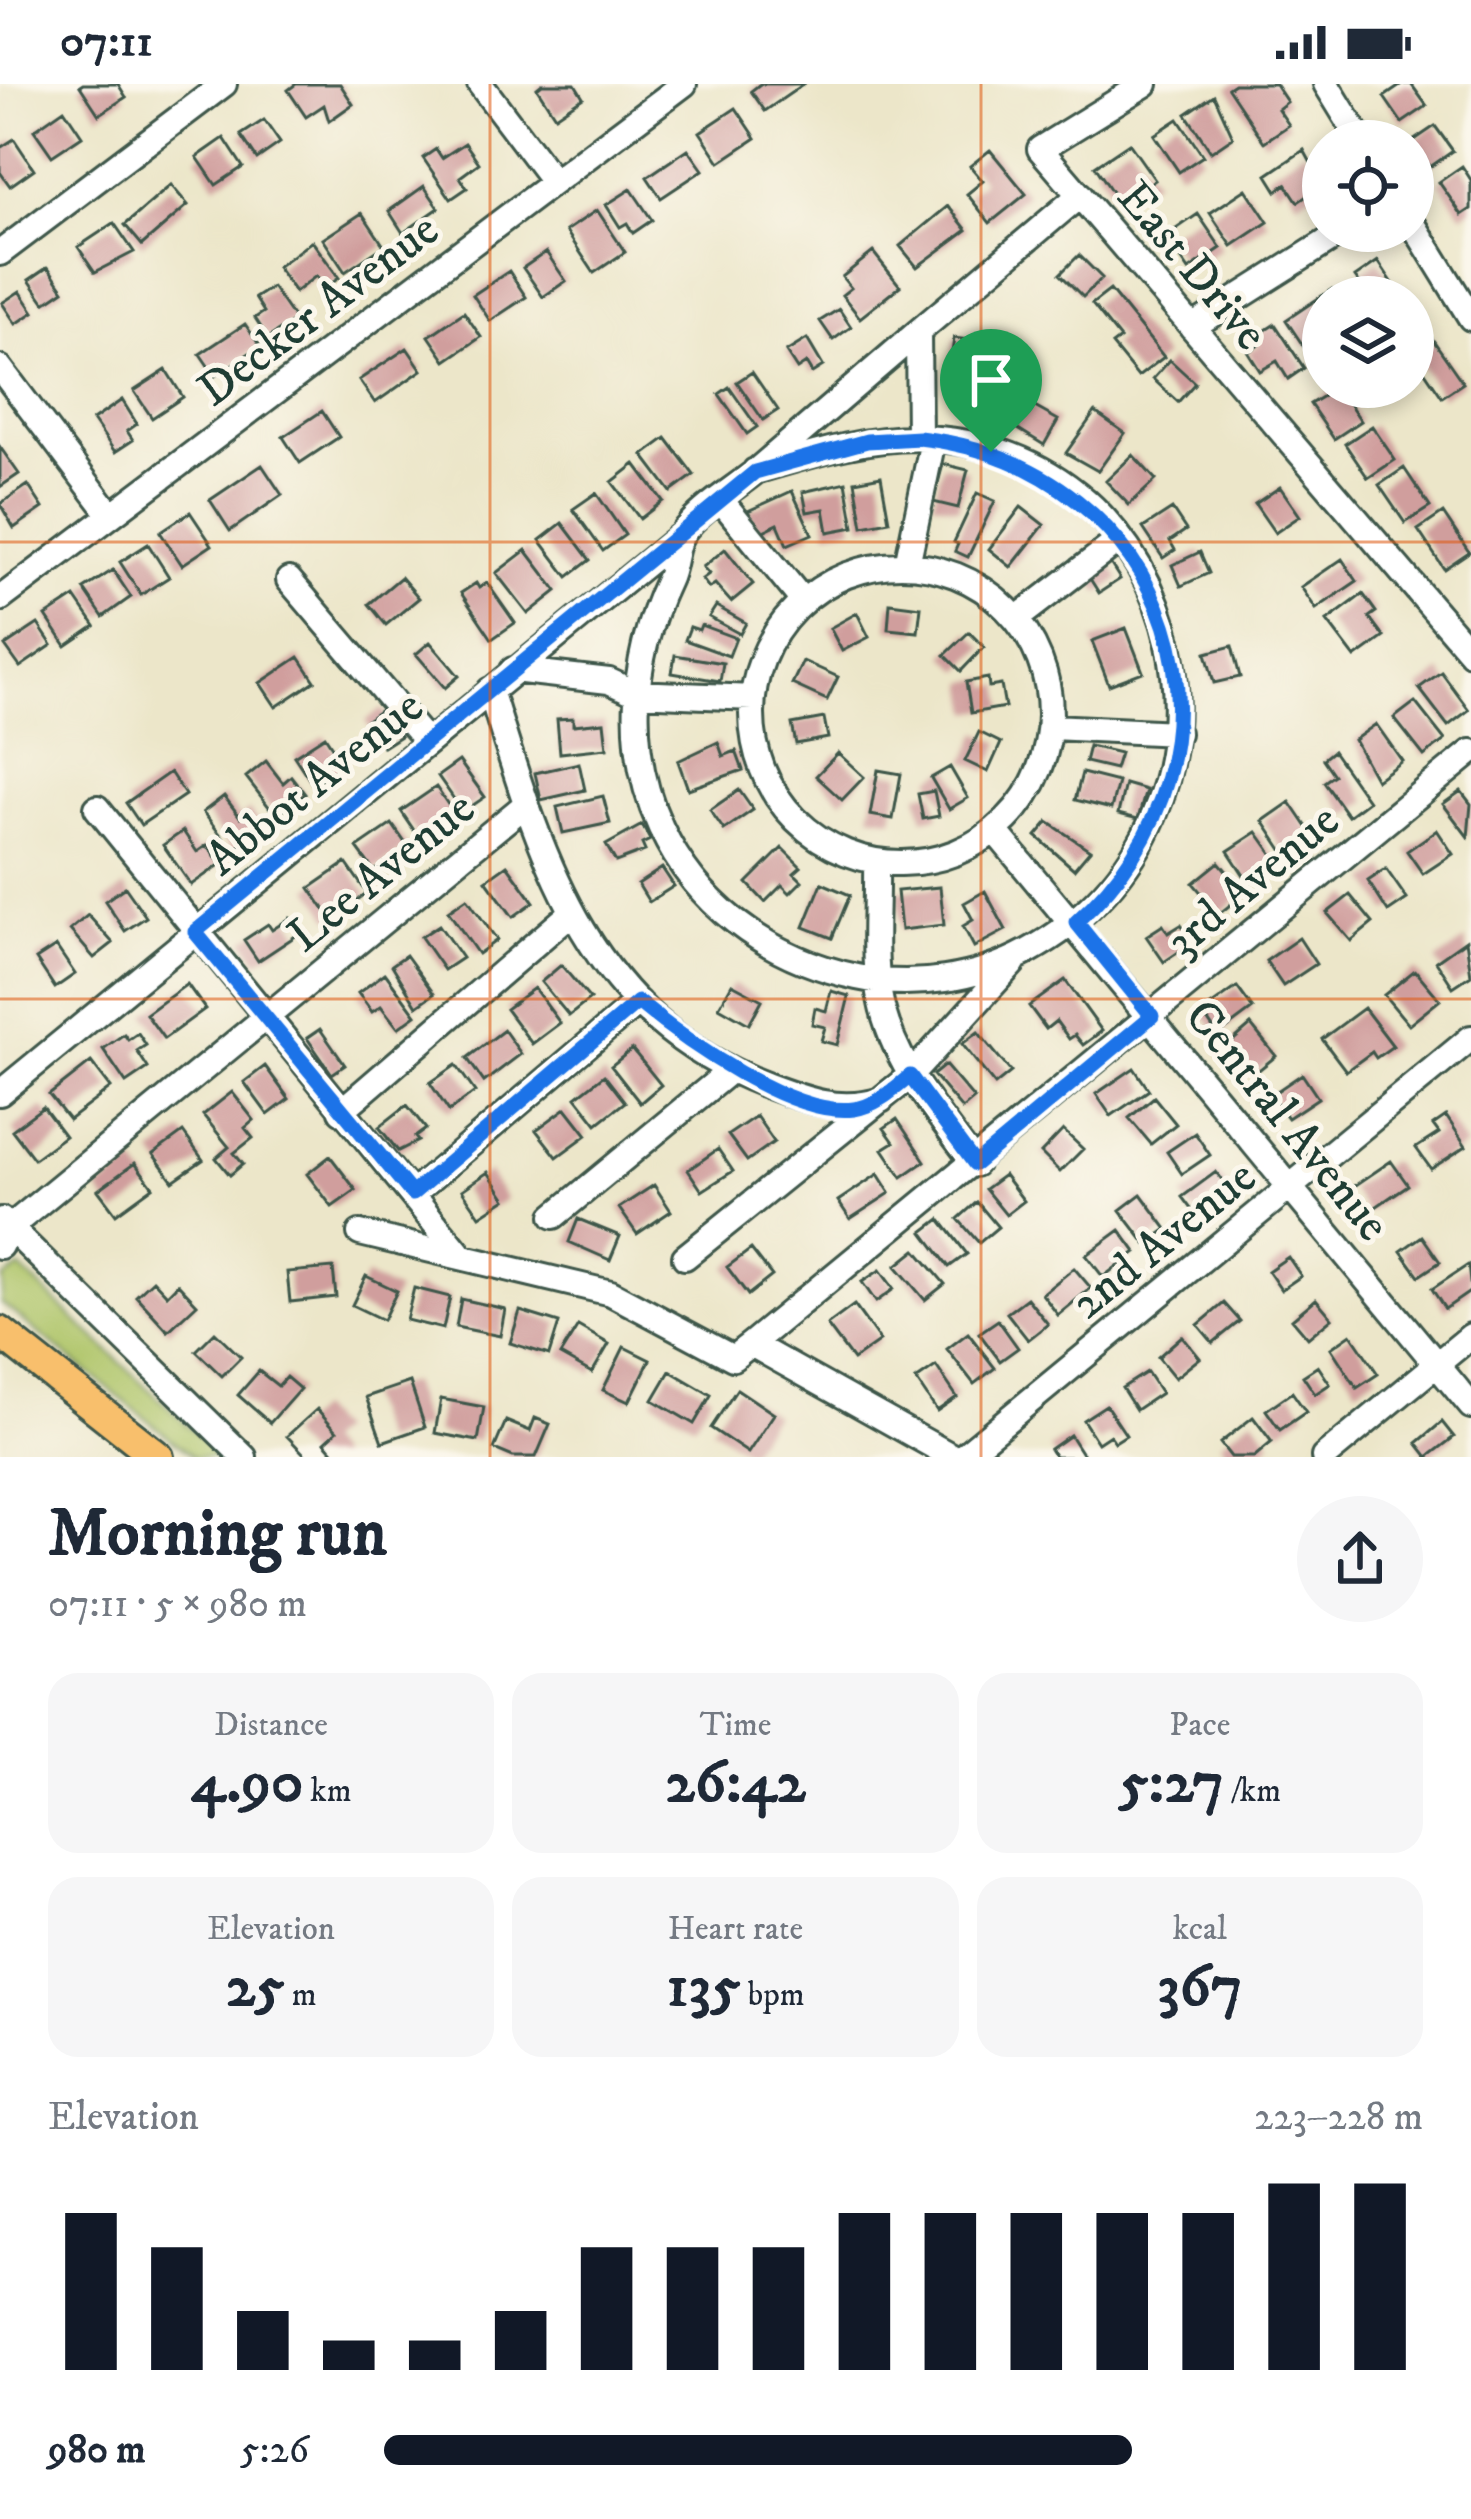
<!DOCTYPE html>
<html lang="en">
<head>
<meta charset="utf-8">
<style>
	body { margin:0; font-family:"IM FELL DW Pica",serif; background:#f6f6f7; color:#1f2937; height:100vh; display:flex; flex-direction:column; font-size:45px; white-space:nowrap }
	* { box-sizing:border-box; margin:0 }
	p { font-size:39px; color:#747a83 }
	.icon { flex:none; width:66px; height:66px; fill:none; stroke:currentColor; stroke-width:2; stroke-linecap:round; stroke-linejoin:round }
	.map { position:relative; height:1373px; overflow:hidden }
	.drawer { display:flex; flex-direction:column; background:#fff; flex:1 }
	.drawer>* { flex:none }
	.tools { position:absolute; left:1302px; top:36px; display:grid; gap:24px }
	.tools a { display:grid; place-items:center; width:132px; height:132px; border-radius:50%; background:#fff; box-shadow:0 6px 18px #0003; font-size:60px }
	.pin { position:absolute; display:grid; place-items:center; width:102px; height:102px; color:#fff; margin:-123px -51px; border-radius:50% 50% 50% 0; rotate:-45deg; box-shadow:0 0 12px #0007 }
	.pin .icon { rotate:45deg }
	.round { display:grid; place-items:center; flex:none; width:126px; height:126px; border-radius:63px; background:#f6f6f7 }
	.head { display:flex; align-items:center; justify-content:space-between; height:204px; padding:0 48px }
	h1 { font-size:66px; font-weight:700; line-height:90px }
	.stats { display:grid; grid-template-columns:repeat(3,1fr); gap:18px; height:204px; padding:12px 48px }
	.stats div { display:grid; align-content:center; border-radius:30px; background:#f6f6f7; text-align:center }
	.stats b { font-size:60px; font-weight:700 }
	.stats small { font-size:33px; font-weight:400 }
	.stats p { font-size:33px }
	.chart { height:336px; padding:24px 48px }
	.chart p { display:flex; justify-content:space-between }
	.chart svg { width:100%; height:216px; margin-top:12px; stroke:#111827; stroke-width:6 }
	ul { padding:0 48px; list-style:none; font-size:39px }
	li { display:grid; grid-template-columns:192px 144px 1fr; align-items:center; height:90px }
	li i { height:30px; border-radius:15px; background:#111827 }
	.status { display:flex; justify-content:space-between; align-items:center; height:84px; padding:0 60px; background:#fff; direction:ltr }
	.status svg { height:33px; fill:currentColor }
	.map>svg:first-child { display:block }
	.green { fill:#afc569; stroke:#67814e; stroke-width:3 }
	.building { fill:#d09e9d }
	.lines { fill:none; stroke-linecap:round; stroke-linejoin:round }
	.minor-casing { stroke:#3e564a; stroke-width:30 }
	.major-casing { stroke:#3e564a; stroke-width:36 }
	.minor { stroke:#fff; stroke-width:24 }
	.major { stroke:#f8bf6c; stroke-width:30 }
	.route-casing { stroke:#fff; stroke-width:24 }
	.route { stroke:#1a73e8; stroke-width:15 }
	.grid { fill:none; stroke:#de580e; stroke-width:3; stroke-opacity:0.55 }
	.labels { text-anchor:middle; stroke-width:10; stroke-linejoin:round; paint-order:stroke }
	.street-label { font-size:48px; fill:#1f3d34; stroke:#fbf7ec }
</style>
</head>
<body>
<div class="status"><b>07:11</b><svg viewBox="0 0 49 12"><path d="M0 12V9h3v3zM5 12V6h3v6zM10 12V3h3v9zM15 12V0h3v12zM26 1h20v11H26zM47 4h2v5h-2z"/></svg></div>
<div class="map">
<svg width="1471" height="1373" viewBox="0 0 1471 1373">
	<rect width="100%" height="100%" fill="#fbf7ec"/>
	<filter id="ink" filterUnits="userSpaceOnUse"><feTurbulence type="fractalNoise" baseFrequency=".00833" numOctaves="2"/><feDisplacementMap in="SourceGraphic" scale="24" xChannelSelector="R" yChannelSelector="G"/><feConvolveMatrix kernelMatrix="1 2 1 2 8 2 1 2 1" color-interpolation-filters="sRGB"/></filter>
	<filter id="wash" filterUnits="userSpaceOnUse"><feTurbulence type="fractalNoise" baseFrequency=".004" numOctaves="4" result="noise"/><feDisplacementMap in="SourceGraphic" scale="48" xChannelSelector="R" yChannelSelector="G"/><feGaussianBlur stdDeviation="2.7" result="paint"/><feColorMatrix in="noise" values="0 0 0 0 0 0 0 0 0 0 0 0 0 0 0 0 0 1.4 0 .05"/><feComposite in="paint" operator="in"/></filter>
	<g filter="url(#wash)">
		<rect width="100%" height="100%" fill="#ece6c9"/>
		<!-- green -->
		<path class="green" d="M20,1184L221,1373H194L1,1219L3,1195Z"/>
		<g id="blocks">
			<!-- building -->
			<path class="building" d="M83,0H118L126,13L99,31L80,2Z
				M296,0H340L353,20L329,37L324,21L306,33L288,6Z
				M542,0H575L583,13L555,32L537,4Z
				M760,0H804L765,27L751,7Z
				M1234,0H1275L1287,18L1278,25L1289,41L1264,58L1228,4Z
				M1403,0H1411L1427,22L1402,39L1384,13Z
				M1214,11L1233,53L1211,68L1186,30Z
				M736,24L756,54L720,78L700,48Z
				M64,25L82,52L52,72L34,46Z
				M1178,35L1203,72L1179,88L1154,51Z
				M264,36L280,59L257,75L241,51Z
				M1435,42L1453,67L1430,83L1413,57Z
				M224,54L243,83L216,101L197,73Z
				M14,55L34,85L10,102L0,88V64Z
				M465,59L479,79L460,93L467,104L451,115L423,74L436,65L442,74Z
				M1129,59L1155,96L1120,120L1095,82Z
				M688,65L703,86L661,114L647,93Z
				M990,66L1026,110L990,139L967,110L983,97L970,82Z
				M1304,66L1323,101L1298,118L1286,100L1277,107L1267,91Z
				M1462,82L1471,96V125L1462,131L1439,98Z
				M171,101L188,121L142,161L125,141Z
				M424,102L439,124L403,149L389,127Z
				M631,105L652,136L633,149L627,139L620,143L606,121Z
				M1246,105L1268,138L1232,162L1210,129Z
				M948,122L967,146L917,183L900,162Z
				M597,126L625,168L594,189L566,147Z
				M362,129L384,162L345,188L323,155Z
				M1198,130L1221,164L1189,186L1166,152Z
				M114,139L134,168L95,188L78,163Z
				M312,157L339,194L325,204L316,192L295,208L277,183Z
				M546,168L566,197L543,213L523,184Z
				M873,168L900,202L860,234L842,211L851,204L842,193Z
				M1079,171L1102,194L1083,213L1060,190Z
				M1378,177L1402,213H1369L1355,193Z
				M48,183L64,206L45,219L29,196Z
				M509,187L526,213L490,237L473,211Z
				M272,203L295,236L268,254L255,234L264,228L255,214Z
				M1332,205L1337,213H1323V250L1304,263L1286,236Z
				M1110,206L1164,273L1138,293L1112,261L1120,255L1092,220Z
				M20,207L34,228L16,240L2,219Z
				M839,225L851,243L833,256L820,237Z
				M464,228L481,253L446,277L429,252Z
				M245,240L260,262L215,292L200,270Z
				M1275,240L1304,284L1288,295L1277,277L1260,287L1248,268L1259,261L1255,253Z
				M1431,253L1463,299L1442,313L1413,270Z
				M954,254L982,258L972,295L949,292Z
				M807,255L823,282L812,289L806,279L797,285L786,268Z
				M407,264L422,286L375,319L359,296Z
				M1170,276L1195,299L1178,318L1153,295Z
				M166,286L183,313L152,334L134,307Z
				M752,288L778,326L763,336L737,298Z
				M982,292L1003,298L989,347L967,335Z
				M729,303L757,343L747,350L719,310Z
				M1338,303L1361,337L1334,355L1310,320Z
				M1015,312L1058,336L1044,361L1002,335Z
				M122,316L137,340L127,347L133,356L115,368L93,336Z
				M322,327L339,353L300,379L283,353Z
				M1095,328L1125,349L1098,387L1066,369Z
				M1372,342L1395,376L1368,394L1345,360Z
				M666,354L694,391L671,408L643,371Z
				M0,363L19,390L0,403Z
				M1133,371L1156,396L1129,421L1106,397Z
				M635,380L663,417L640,435L612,398Z
				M943,380L968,386L958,424L933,418Z
				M262,381L282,411L230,447L210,416Z
				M1404,384L1430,423L1405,439L1379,401Z
				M881,392L889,437L863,442L855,397Z
				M846,398L854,443L828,448L824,425L807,428L803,408Z
				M28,401L43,424L14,444L0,420Z
				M1280,403L1300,432L1275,449L1255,420Z
				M792,407L812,450L787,461L778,440L759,449L748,427Z
				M596,409L625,451L603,467L573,425Z
				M977,409L995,417L968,473L955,467L958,460L954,458Z
				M1021,423L1044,441L1011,483L989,465Z
				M1172,425L1186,446L1170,457L1175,466L1163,474L1143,444Z
				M190,428L212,461L182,481L160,448Z
				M1443,429L1469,468L1444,485L1418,446Z
				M562,439L590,476L568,493L540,456Z
				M148,460L169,493L141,511L120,478Z
				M725,465L753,500L731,518L715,500L709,504L702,495L709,490L703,483Z
				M526,466L557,507L528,530L496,489Z
				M1200,468L1209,489L1181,502L1172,481Z
				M1342,475L1357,497L1316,525L1301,503Z
				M1108,476L1120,495L1099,509L1087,490Z
				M113,486L131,513L103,533L84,505Z
				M401,493L419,514L386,541L369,520Z
				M476,499L479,504L487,499L515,539L492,555L461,509Z
				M1363,510L1376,528L1369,533L1384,553L1355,574L1327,537Z
				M75,513L95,542L66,562L46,532Z
				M890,519L921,523L918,548L888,545Z
				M716,522L746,539L740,550L709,533Z
				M857,529L869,553L842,567L830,544Z
				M38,540L52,561L20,583L5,562Z
				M701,541L736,554L729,572L685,556L690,543L699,546Z
				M1126,544L1143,588L1109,601L1092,557Z
				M969,548L984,563L961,587L945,571Z
				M430,558L459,592L445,604L416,570Z
				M1232,562L1240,593L1214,599L1206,569Z
				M675,571L723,579L720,597L672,589Z
				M299,573L315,597L276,623L260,599Z
				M803,577L838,593L827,616L792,600Z
				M1441,588L1469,626L1448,642L1419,604Z
				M988,594L989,603L1001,601L1005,623L971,629L966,598Z
				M1415,618L1445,656L1424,672L1394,634Z
				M382,625L400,652L383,663L365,637Z
				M573,634V641L604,638L607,664L560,669L557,635Z
				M824,634L828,654L796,660L792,640Z
				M1376,640L1402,677L1376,696L1354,656Z
				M979,648L1001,659L988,688L965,677Z
				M325,652L344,681L313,701L294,672Z
				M718,658L723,672L736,667L743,686L688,705L678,677Z
				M1089,662L1120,669L1115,685L1085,678Z
				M1333,667L1368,717L1348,732L1324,698L1334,691L1323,675Z
				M838,669L864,693L842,716L816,692Z
				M266,677L283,699L291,692L305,710L276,732L246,693Z
				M459,677L485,713L463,728L438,692Z
				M579,679L585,706L541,716L535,689Z
				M950,683L968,714L949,725L931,694Z
				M878,686L901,690L893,735L870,731Z
				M170,688L185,711L141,741L126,719Z
				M1082,689L1118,698L1111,725L1075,716Z
				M1125,700L1146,706L1138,735L1118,730Z
				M436,703L455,731L420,755L401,727Z
				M739,706L753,726L724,746L710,726Z
				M934,707L939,732L923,735L918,710Z
				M1461,707L1471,720L1468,753L1443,720Z
				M224,712L240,733L249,726L263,744L233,767L203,728Z
				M603,712L610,739L563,749L557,723Z
				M1290,718L1311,749L1283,767L1263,737Z
				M1048,738L1090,766L1074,785L1036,752Z
				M392,740L408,763L374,787L357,764Z
				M642,741L650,756L642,760L645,767L616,778L606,761Z
				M1437,746L1453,770L1423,790L1407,767Z
				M183,747L197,768L207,761L221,780L191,801L163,761Z
				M1257,748L1279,779L1249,799L1228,767Z
				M782,764L801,783L794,789L802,797L790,809L782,801L765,818L747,799Z
				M1219,778L1245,809L1219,830L1193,799Z
				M346,779L367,809L331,835L310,804Z
				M507,781L534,818L513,833L486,796Z
				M662,784L674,802L649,818L638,800Z
				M1386,785L1407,815L1388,828L1368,797Z
				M822,799L850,811L832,854L804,843Z
				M125,803L146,833L125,847L105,817Z
				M940,803L944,841L901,846L897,807Z
				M985,807L1006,846L974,863L963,842L973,836L964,819Z
				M1350,811L1373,839L1351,857L1327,829Z
				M467,814L497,856L478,870L448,827Z
				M88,831L113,859L94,874L70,846Z
				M290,834L300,849L258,877L244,856L268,840L272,846Z
				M439,841L462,874L444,886L421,853Z
				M1163,841L1168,849L1181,841L1189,852L1179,859L1183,865L1164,878L1146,852Z
				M1299,854L1316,880L1283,902L1266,877Z
				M1466,856L1471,891L1453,903L1436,877Z
				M56,862L75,890L55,904L36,875Z
				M406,871L434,910L417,922L392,881Z
				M561,881L590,915L569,932L541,898Z
				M1415,886L1440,916L1409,941L1384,911Z
				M385,889L416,931L398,944L381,922L372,928L358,909Z
				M1065,896L1102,947L1083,961L1075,951L1069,955L1056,937L1046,945L1029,922Z
				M187,900L205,925L164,955L146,930Z
				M732,900L762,916L749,940L719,923Z
				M1237,903L1253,925L1218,951L1202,928Z
				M534,904L560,939L532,960L506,925Z
				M831,907L849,912L837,961L821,957L825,943L812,940L815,924L826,927Z
				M1364,924L1393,962L1376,974L1372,968L1346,987L1322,955Z
				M1251,941L1276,972L1254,990L1229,960Z
				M320,945L345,981L332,990L307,954Z
				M504,946L521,970L484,998L467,974Z
				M978,948L1011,988L995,1001L962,960Z
				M138,949L146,961L137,967L148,984L126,999L103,965L124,950L128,956Z
				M632,965L661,1001L640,1019L611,982Z
				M91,978L111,1004L69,1036L49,1011Z
				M456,981L475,1008L449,1027L430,999Z
				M945,981L974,1015L962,1025L933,991Z
				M265,982L289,1015L268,1031L244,998Z
				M1134,984L1149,1006L1111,1032L1096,1010Z
				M1302,990L1318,1014L1288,1034L1271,1011Z
				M604,991L625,1018L597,1040L576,1013Z
				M232,1008L254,1036L245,1044L253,1054L234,1069L243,1080L230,1091L216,1074L229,1063L203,1031Z
				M1154,1013L1176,1040L1151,1060L1129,1034Z
				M407,1021L426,1045L415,1053L418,1057L398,1067L379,1043Z
				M43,1023L65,1052L34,1075L12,1046Z
				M566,1024L587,1051L557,1073L536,1046Z
				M756,1032L774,1058L747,1077L728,1051Z
				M1446,1032L1466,1062L1431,1085L1416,1064L1439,1049L1433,1041Z
				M897,1035L925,1077L902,1093L883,1065L894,1058L884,1044Z
				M1063,1046L1083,1065L1060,1088L1041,1069Z
				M183,1048L203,1076L173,1097L153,1070Z
				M1195,1049L1210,1071L1182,1090L1167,1068Z
				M718,1065L733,1087L702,1107L688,1086Z
				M330,1072L356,1106L332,1123L307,1090Z
				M1391,1077L1408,1101L1367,1129L1350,1105Z
				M135,1079L153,1103L116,1130L98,1106Z
				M488,1088L506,1115L480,1132L462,1106Z
				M1216,1088L1228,1103L1194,1129L1182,1113Z
				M878,1090L890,1109L850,1135L838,1117Z
				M1004,1091L1024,1117L1006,1131L985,1105Z
				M654,1101L671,1127L637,1150L619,1124Z
				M1141,1110L1167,1145L1146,1160L1120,1126Z
				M977,1118L998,1143L979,1159L958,1135Z
				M578,1135L620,1152L610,1176L569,1158Z
				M940,1135L967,1170L949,1183L923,1148Z
				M1120,1146L1136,1168L1103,1193L1086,1171Z
				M1422,1152L1440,1178L1419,1192L1401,1167Z
				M751,1165L772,1192L748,1211L727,1183Z
				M916,1166L945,1200L925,1216L896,1182Z
				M1288,1173L1301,1192L1281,1206L1268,1187Z
				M1468,1181L1471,1207L1445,1225L1432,1205Z
				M333,1184L336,1213L290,1218L287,1188Z
				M1074,1184L1091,1204L1058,1231L1042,1210Z
				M880,1186L894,1205L876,1218L862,1198Z
				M366,1192L397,1207L383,1236L352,1221Z
				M153,1196L167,1211L178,1200L197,1220L168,1247L136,1212Z
				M414,1204L450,1213L443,1245L406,1236Z
				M1027,1214L1048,1240L1028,1256L1007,1229Z
				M461,1215L505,1225L500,1252L456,1243Z
				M1316,1215L1332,1234L1308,1254L1292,1235Z
				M1224,1219L1240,1237L1213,1259L1198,1241Z
				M854,1221L880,1257L853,1276L827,1241Z
				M520,1227L559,1239L549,1271L510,1259Z
				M998,1236L1018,1264L1000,1277L979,1249Z
				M578,1242L609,1260L592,1289L560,1271Z
				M215,1248L241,1273L222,1292L196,1267Z
				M968,1249L995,1284L974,1300L947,1265Z
				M1351,1250L1378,1290L1357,1304L1331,1264Z
				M1182,1252L1200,1274L1175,1294L1158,1273Z
				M624,1263L650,1276L629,1318L603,1306Z
				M936,1282L957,1313L937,1327L916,1296Z
				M1318,1282L1330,1300L1315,1310L1303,1292Z
				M259,1287L278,1302L286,1293L300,1305L270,1339L238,1311Z
				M670,1287L711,1311L694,1340L653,1316Z
				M1147,1288L1161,1309L1136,1326L1122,1304Z
				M410,1298L425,1343L382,1358L366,1313Z
				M737,1305L774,1330L748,1369L711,1344Z
				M1292,1308L1306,1328L1280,1346L1266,1326Z
				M441,1315L484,1323L478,1357L435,1349Z
				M1106,1321L1126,1351L1115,1358L1110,1351L1098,1359L1083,1336Z
				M317,1325L337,1347L325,1358L338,1373H307L287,1352Z
				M1253,1333L1272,1358L1254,1373H1231L1220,1359Z
				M535,1334L550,1340L536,1373H513L494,1365L506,1337L530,1347Z
				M1442,1338L1454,1353L1428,1373L1417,1359Z
				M1070,1351L1084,1373H1055L1050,1365Z"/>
		</g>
	</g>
	<g filter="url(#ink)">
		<use href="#blocks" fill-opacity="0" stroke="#3e564a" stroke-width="3"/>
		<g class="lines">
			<defs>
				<path id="minor" d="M480,0L554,98
					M1145,0L1040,65L1471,569
					M1326,0L1361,57
					M1413,140L1471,234
					M0,169L224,0
					M1192,243L1344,147
					M0,284L111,431
					M919,354L918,248L1080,111
					M755,387C808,372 861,354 916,354C1193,356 1277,734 1027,868C978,895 912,905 857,893C667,853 587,667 668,496C675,482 674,462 682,450C699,425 733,406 756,387C810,341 864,294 918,248
					M720,415L803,517
					M752 630a149 149 0 1 1 298 0a149 149 0 1 1-298 0Z
					M907,481L933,356
					M289,496L427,658
					M0,515L684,0
					M1016,535L1118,457
					M513,586L609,597L635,609L753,614
					M490,606C541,772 586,933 766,1001C806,1016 840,1029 881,1016
					M1051,643L1177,649
					M97,724L458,1168
					M995,747L1471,1322
					M876,778C877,820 872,867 879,909C890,975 936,1028 975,1080
					M0,1009L681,451
					M341,1027L570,830
					M412,1110L638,918
					M554,1132L731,986
					M2,1136L244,1373
					M360,1149L611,1209L733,1274L751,1260L953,1373
					M0,1162L9,1144L525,721
					M685,1173L910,992L1013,879
					M751,1260L1471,668
					M962,1373L1471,954
					M1324,1373L1471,1252"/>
				<path id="major" d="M0,1248L158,1373"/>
			</defs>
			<!-- minor casing -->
			<use href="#minor" class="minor-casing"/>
			<!-- major casing -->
			<use href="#major" class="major-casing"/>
			<!-- minor -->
			<use href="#minor" class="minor"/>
			<!-- major -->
			<use href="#major" class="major"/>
		</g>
	</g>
	<g class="lines" filter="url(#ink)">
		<defs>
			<path id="route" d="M919,354C1173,382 1267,666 1076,838L1152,932L975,1080L910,992C893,1006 876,1022 854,1025C791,1033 684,956 638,918L412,1110L195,848L755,388L867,357Z"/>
		</defs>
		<!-- route casing -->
		<use href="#route" class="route-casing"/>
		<!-- route -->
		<use href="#route" class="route"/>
	</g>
	<!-- grid -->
	<path class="grid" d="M490,0V1373M981,0V1373M0,458H1471M0,915H1471"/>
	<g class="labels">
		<!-- street labels -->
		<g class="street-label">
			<text transform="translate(1194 180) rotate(50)" y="17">East Drive</text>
			<text transform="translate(317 224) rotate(-37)" y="17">Decker Avenue</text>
			<text transform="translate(313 697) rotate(-39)" y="17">Abbot Avenue</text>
			<text transform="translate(380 786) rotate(-39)" y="17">Lee Avenue</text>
			<text transform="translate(1251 795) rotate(-40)" y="17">3rd Avenue</text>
			<text transform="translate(1289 1035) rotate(51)" y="17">Central Avenue</text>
			<text transform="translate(1162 1154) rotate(-39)" y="17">2nd Avenue</text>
		</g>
	</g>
</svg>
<div class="tools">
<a><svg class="icon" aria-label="locate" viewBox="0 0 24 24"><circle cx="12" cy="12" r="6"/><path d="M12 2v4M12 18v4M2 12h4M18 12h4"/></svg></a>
<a><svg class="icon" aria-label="layers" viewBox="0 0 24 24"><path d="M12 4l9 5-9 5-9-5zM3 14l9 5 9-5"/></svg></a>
</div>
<div class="pin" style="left:991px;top:368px;background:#1e9e55"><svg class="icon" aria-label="arrive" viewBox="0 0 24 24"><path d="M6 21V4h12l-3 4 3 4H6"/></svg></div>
</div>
<section class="drawer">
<div class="head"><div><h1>Morning run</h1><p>07:11 · 5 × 980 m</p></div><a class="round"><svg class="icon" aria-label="share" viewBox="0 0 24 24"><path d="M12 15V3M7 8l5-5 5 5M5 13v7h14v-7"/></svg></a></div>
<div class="stats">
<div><p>Distance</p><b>4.90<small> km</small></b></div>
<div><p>Time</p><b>26:42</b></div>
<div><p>Pace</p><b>5:27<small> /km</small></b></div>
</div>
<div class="stats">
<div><p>Elevation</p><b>25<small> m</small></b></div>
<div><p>Heart rate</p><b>135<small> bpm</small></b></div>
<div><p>kcal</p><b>367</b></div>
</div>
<div class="chart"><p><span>Elevation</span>223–228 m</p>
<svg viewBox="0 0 160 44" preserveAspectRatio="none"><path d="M5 44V12M15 44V19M25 44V32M35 44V38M45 44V38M55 44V32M65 44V19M75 44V19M85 44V19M95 44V12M105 44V12M115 44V12M125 44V12M135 44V12M145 44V6M155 44V6"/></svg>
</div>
<ul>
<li><b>980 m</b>5:26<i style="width:72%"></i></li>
</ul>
</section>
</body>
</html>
